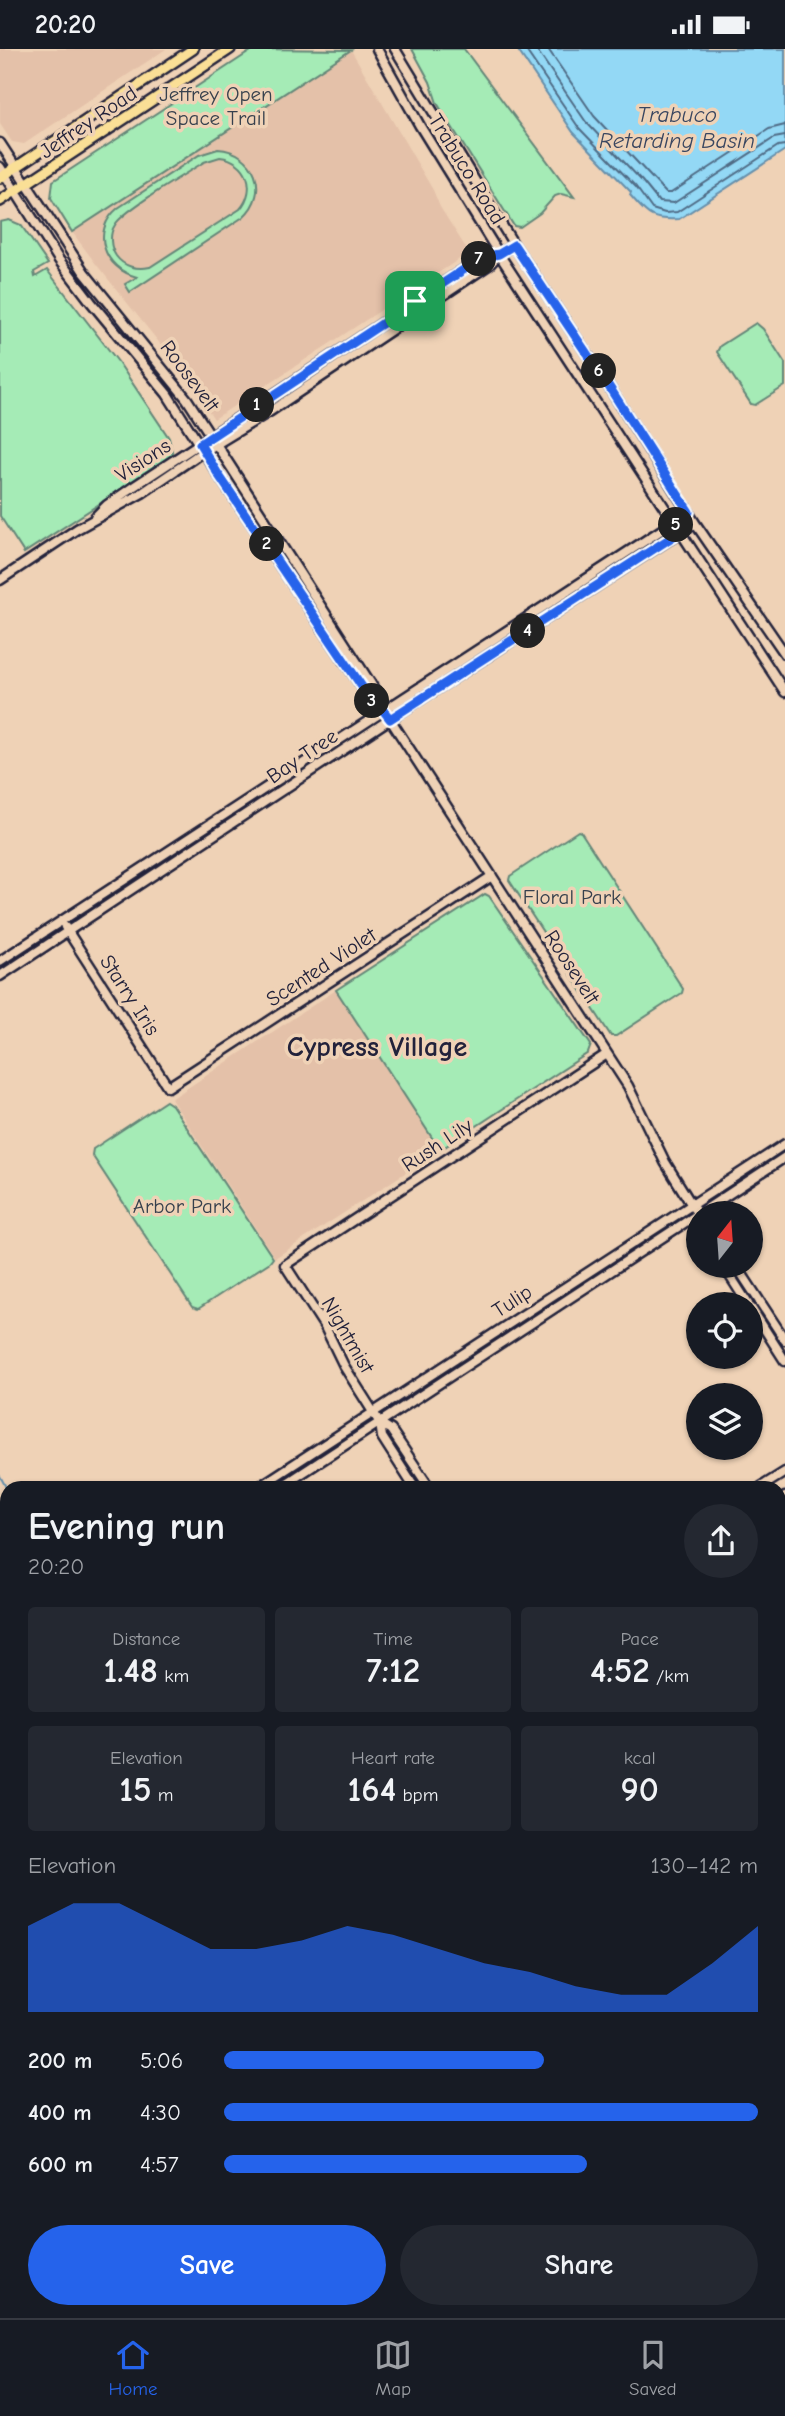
<!DOCTYPE html>
<html lang="en">
<head>
<meta charset="utf-8">
<style>
	body { margin:0; font-family:"Comic Neue",sans-serif; background:#242831; color:#f1f3f6; height:100vh; display:flex; flex-direction:column; font-size:26px; white-space:nowrap }
	* { box-sizing:border-box; margin:0 }
	p { font-size:23px; color:#9ea1a6 }
	.icon { flex:none; width:38px; height:38px; fill:none; stroke:currentColor; stroke-width:2; stroke-linecap:round; stroke-linejoin:round }
	.map { position:relative; flex:1; overflow:hidden }
	.details { position:absolute; left:0px; top:1432px; width:786px; height:838px; display:flex; flex-direction:column; background:#171b24; border-radius:21px 21px 0 0; box-shadow:0 2px 5px #0004 }
	.details>* { flex:none }
	.needle { width:46px; rotate:17deg }
	.fabs { position:absolute; left:686px; top:1152px; display:grid; gap:14px }
	.fabs a { display:grid; place-items:center; width:77px; height:77px; border-radius:50%; background:#171b24; box-shadow:0 2px 5px #0004; font-size:35px }
	.pin { position:absolute; display:grid; place-items:center; width:60px; height:60px; color:#fff; margin:-30px; border-radius:14px; box-shadow:0 4px 10px #0006 }
	.km { position:absolute; width:35px; height:35px; margin:-18px; border-radius:50%; background:#222; color:#fff; font-size:19px; line-height:35px; text-align:center }
	.round { display:grid; place-items:center; flex:none; width:74px; height:74px; border-radius:37px; background:#242831 }
	.summary { display:flex; align-items:center; justify-content:space-between; height:119px; padding:0 28px }
	h1 { font-size:38px; font-weight:700; line-height:52px }
	.figures { display:grid; grid-template-columns:repeat(3,1fr); gap:10px; height:119px; padding:7px 28px }
	.figures div { display:grid; align-content:center; border-radius:7px; background:#242831; text-align:center }
	.figures b { font-size:35px; font-weight:700 }
	.figures small { font-size:19px; font-weight:400 }
	.figures p { font-size:19px }
	.chart { height:196px; padding:14px 28px }
	.chart p { display:flex; justify-content:space-between }
	.chart svg { width:100%; height:126px; margin-top:7px; fill:#2563eb; opacity:.7 }
	.action { display:flex; gap:14px; margin-top:auto; padding:14px 28px }
	.action a { flex:1; height:80px; border-radius:42px; background:#2563eb; color:#fff; font-size:28px; font-weight:700; line-height:80px; text-align:center }
	.action a+a { background:#242831; color:#f1f3f6 }
	ul { padding:0 28px; list-style:none; font-size:23px }
	li { display:grid; grid-template-columns:112px 84px 1fr; align-items:center; height:52px }
	li i { height:18px; border-radius:9px; background:#2563eb }
	.status { display:flex; justify-content:space-between; align-items:center; height:49px; padding:0 35px; background:#171b24; direction:ltr }
	.status svg { height:19px; fill:currentColor }
	.tab-bar { display:flex; justify-content:space-around; align-items:center; height:98px; border-top:2px solid #363941; background:#171b24; font-size:19px; color:#9ea1a6 }
	.tab-bar a { display:grid; justify-items:center; gap:4px }
	.tab-bar .on { color:#2563eb }
	.map>svg:first-child { display:block }
	.built { fill:#e4c1a9 }
	.green { fill:#a5ebb6; stroke:#648678; stroke-width:2; fill-rule:evenodd }
	.water { fill:#93d8f5; stroke:#668fab; stroke-width:2 }
	.lines { fill:none; stroke-linecap:round; stroke-linejoin:round }
	.shore { stroke:#4f6b85; stroke-width:2 }
	.stream { stroke:#668fab; stroke-width:2 }
	.secondary-casing { stroke:#22223b; stroke-width:13 }
	.primary-casing { stroke:#22223b; stroke-width:14 }
	.highway-casing { stroke:#22223b; stroke-width:15 }
	.secondary { stroke:#efd2b6; stroke-width:8 }
	.primary { stroke:#fadf96; stroke-width:9 }
	.highway { stroke:#fadf96; stroke-width:10 }
	.rail-casing { stroke:#22223b; stroke-width:4.5 }
	.rail { stroke:#efd2b6; stroke-width:2; stroke-dasharray:5; stroke-linecap:butt }
	.route-casing { stroke:#fff; stroke-width:14 }
	.route { stroke:#2563eb; stroke-width:9 }
	.labels { text-anchor:middle; stroke-width:7; stroke-linejoin:round; paint-order:stroke }
	.park-label { font-size:21px; fill:#36404d; stroke:#efd2b6 }
	.street-label { font-size:21px; fill:#22223b; stroke:#efd2b6 }
	.water-label { font-size:23px; font-style:italic; fill:#394660; stroke:#efd2b6 }
	.district-label { font-size:28px; font-weight:bold; fill:#22223b; stroke:#efd2b6 }
</style>
</head>
<body>
<div class="status"><b>20:20</b><svg viewBox="0 0 49 12"><path d="M0 12V9h3v3zM5 12V6h3v6zM10 12V3h3v9zM15 12V0h3v12zM26 1h20v11H26zM47 4h2v5h-2z"/></svg></div>
<div class="map">
<svg width="785" height="2269" viewBox="0 0 785 2269">
	<rect width="100%" height="100%" fill="#efd2b6"/>
	<filter id="ink" filterUnits="userSpaceOnUse"><feTurbulence type="fractalNoise" baseFrequency=".0143" numOctaves="2"/><feDisplacementMap in="SourceGraphic" scale="14" xChannelSelector="R" yChannelSelector="G"/><feConvolveMatrix kernelMatrix="1 2 1 2 8 2 1 2 1" color-interpolation-filters="sRGB"/></filter>
	<g filter="url(#ink)">
		<!-- built -->
		<path class="built" d="M0,0H166L24,95L12,93L0,75Z
			M351,1L433,141L440,158L466,199L464,207L214,370L182,322L96,215L72,183Z
			M336,941L440,1101L275,1209L171,1050Z
			M0,2016L7,2026V2263H101V2269H0Z"/>
		<!-- green -->
		<path class="green" d="M254,0L351,1L72,183L51,149L53,132Z
			M412,0H464L574,148L561,145L555,147L540,164L520,178L514,177L437,54L430,33Z
			M218,100C255,102 271,143 243,168L130,243L125,235L137,228C104,220 90,182 118,159L199,106ZM220,108C247,111 258,139 240,160L150,218C137,221 124,218 116,207C110,198 109,185 115,176C122,162 187,124 204,113Z
			M9,171L21,176L48,215L34,223L35,228L47,221L119,314L169,389L173,407L24,504L0,467V173Z
			M756,274L763,280L785,314V337L755,356L751,355L717,303L720,297Z
			M578,782L581,783L683,940L682,944L616,987H611L509,831L510,827Z
			M485,845L489,847L591,996L588,1004L440,1101L336,941Z
			M166,1052L172,1056L273,1209L270,1213L198,1260L192,1258L92,1106L93,1100Z"/>
		<!-- water -->
		<path class="water" d="M517,0H785V101L679,170C650,172 647,165 630,146L631,143L573,83Z"/>
		<g class="lines">
			<!-- shore -->
			<path class="shore" d="M525,0L579,79L636,138L652,160L665,164L677,163L778,97L785,96
				M536,0L586,73L642,132L659,153L674,154L774,89L785,87
				M548,0L594,67L666,144H671L769,80L785,76"/>
			<!-- stream -->
			<path class="stream" d="M0,1427L7,1440
				M0,1536L7,1548
				M779,2026L785,2020"/>
			<defs>
				<path id="secondary" d="M377,0L420,77L499,205L785,643
					M395,0L514,196L606,333L695,474L785,605
					M0,94L84,223L187,350L371,635L380,650L383,661
					M0,118L59,211L91,253L167,345L218,425L373,654L383,661L390,670L628,1037L665,1113L698,1166
					M95,468L107,456L133,438L483,208L499,205
					M0,531L77,480L142,444L195,408L269,363L490,215L499,205L514,196
					M65,878L168,1038L492,827
					M0,912L689,463
					M0,927L390,670L695,474
					M700,1164L785,1108
					M723,1216L748,1255
					M736,1216L785,1291
					M751,1259L785,1312
					M380,1374L382,1388L414,1438
					M259,1438L785,1095
					M281,1438L698,1165
					M429,1438L391,1381L380,1374L344,1317L325,1278L285,1216L607,1005
					M761,1438L785,1423
					M779,1452L785,1448
					M0,1912L7,1908
					M0,1937L7,1934
					M383,2263L390,2269"/>
				<path id="primary" d="M0,129L193,0
					M0,152L230,0"/>
				<path id="highway" d="M0,1574L7,1586
					M0,1634L7,1644
					M0,1674L7,1688
					M0,1747L7,1762
					M0,1799L7,1816
					M0,1830L7,1846
					M779,1892L785,1888
					M779,1904L785,1899
					M779,1960L785,1955
					M779,2001L785,1994
					M129,2269V2263
					M138,2269V2263
					M175,2269V2263
					M401,2269L405,2263
					M450,2269L455,2263"/>
			</defs>
			<!-- secondary casing -->
			<use href="#secondary" class="secondary-casing"/>
			<!-- primary casing -->
			<use href="#primary" class="primary-casing"/>
			<!-- highway casing -->
			<use href="#highway" class="highway-casing"/>
			<!-- secondary -->
			<use href="#secondary" class="secondary"/>
			<!-- primary -->
			<use href="#primary" class="primary"/>
			<!-- highway -->
			<use href="#highway" class="highway"/>
			<defs>
				<path id="rail" d="M0,2203L7,2213
					M45,2263L49,2269"/>
			</defs>
			<!-- rail casing -->
			<use href="#rail" class="rail-casing"/>
			<!-- rail -->
			<use href="#rail" class="rail"/>
		</g>
	</g>
	<g class="lines" filter="url(#ink)">
		<defs>
			<path id="route" d="M514,196L606,333L689,463L674,473L680,483L390,670L383,661L373,654L218,425L200,395L483,208L499,205Z"/>
		</defs>
		<!-- route casing -->
		<use href="#route" class="route-casing"/>
		<!-- route -->
		<use href="#route" class="route"/>
	</g>
	<g class="labels">
		<!-- park labels -->
		<g class="park-label">
			<text x="216" y="52">Jeffrey Open<tspan x="216" dy="24">Space Trail</tspan></text>
			<text x="572" y="855">Floral Park</text>
			<text x="182" y="1164">Arbor Park</text>
		</g>
		<!-- street labels -->
		<g class="street-label">
			<text transform="translate(88 73) rotate(-34)" y="7">Jeffrey Road</text>
			<text transform="translate(467 120) rotate(58)" y="7">Trabuco Road</text>
			<text transform="translate(190 327) rotate(53)" y="7">Roosevelt</text>
			<text transform="translate(143 411) rotate(-33)" y="7">Visions</text>
			<text transform="translate(302 707) rotate(-34)" y="7">Bay Tree</text>
			<text transform="translate(321 918) rotate(-33)" y="7">Scented Violet</text>
			<text transform="translate(572 918) rotate(57)" y="7">Roosevelt</text>
			<text transform="translate(130 946) rotate(57)" y="7">Starry Iris</text>
			<text transform="translate(437 1096) rotate(-33)" y="7">Rush Lily</text>
			<text transform="translate(512 1252) rotate(-33)" y="7">Tulip</text>
			<text transform="translate(348 1286) rotate(60)" y="7">Nightmist</text>
		</g>
		<!-- water labels -->
		<g class="water-label">
			<text x="677" y="73">Trabuco<tspan x="677" dy="26">Retarding Basin</tspan></text>
		</g>
		<!-- district labels -->
		<g class="district-label">
			<text x="377" y="1007">Cypress Village</text>
		</g>
	</g>
</svg>
<div class="fabs">
<a><svg class="needle" viewBox="-14 -14 28 28"><path d="M0-13l5 13h-10z" fill="#e53935"/><path d="M0 13l5-13h-10z" fill="#9ea1a6"/></svg></a>
<a><svg class="icon" aria-label="locate" viewBox="0 0 24 24"><circle cx="12" cy="12" r="6"/><path d="M12 2v4M12 18v4M2 12h4M18 12h4"/></svg></a>
<a><svg class="icon" aria-label="layers" viewBox="0 0 24 24"><path d="M12 4l9 5-9 5-9-5zM3 14l9 5 9-5"/></svg></a>
</div>
<div class="pin" style="left:415px;top:252px;background:#1e9e55"><svg class="icon" aria-label="arrive" viewBox="0 0 24 24"><path d="M6 21V4h12l-3 4 3 4H6"/></svg></div>
<b class="km" style="left:257px;top:356px">1</b>
<b class="km" style="left:267px;top:495px">2</b>
<b class="km" style="left:372px;top:652px">3</b>
<b class="km" style="left:528px;top:582px">4</b>
<b class="km" style="left:676px;top:476px">5</b>
<b class="km" style="left:599px;top:322px">6</b>
<b class="km" style="left:479px;top:210px">7</b>
<section class="details">
<div class="summary"><div><h1>Evening run</h1><p>20:20</p></div><a class="round"><svg class="icon" aria-label="share" viewBox="0 0 24 24"><path d="M12 15V3M7 8l5-5 5 5M5 13v7h14v-7"/></svg></a></div>
<div class="figures">
<div><p>Distance</p><b>1.48<small> km</small></b></div>
<div><p>Time</p><b>7:12</b></div>
<div><p>Pace</p><b>4:52<small> /km</small></b></div>
</div>
<div class="figures">
<div><p>Elevation</p><b>15<small> m</small></b></div>
<div><p>Heart rate</p><b>164<small> bpm</small></b></div>
<div><p>kcal</p><b>90</b></div>
</div>
<div class="chart"><p><span>Elevation</span>130–142 m</p>
<svg viewBox="0 0 160 44" preserveAspectRatio="none"><path d="M0 44V14L10 6L20 6L30 14L40 22L50 22L60 19L70 14L80 17L90 22L100 27L110 30L120 35L130 38L140 38L150 27L160 14V44z"/></svg>
</div>
<ul>
<li><b>200 m</b>5:06<i style="width:60%"></i></li>
<li><b>400 m</b>4:30<i style="width:100%"></i></li>
<li><b>600 m</b>4:57<i style="width:68%"></i></li>
</ul>
<div class="action"><a>Save</a><a>Share</a></div>
</section>
</div>
<nav class="tab-bar">
<a class="on"><svg class="icon" aria-label="home" viewBox="0 0 24 24"><path d="M3 11l9-7 9 7M6 9v11h12V9"/></svg>Home</a>
<a><svg class="icon" aria-label="map" viewBox="0 0 24 24"><path d="M3 6l6-2 6 2 6-2v14l-6 2-6-2-6 2zM9 4v14M15 6v14"/></svg>Map</a>
<a><svg class="icon" aria-label="saved" viewBox="0 0 24 24"><path d="M7 4h10v16l-5-4-5 4z"/></svg>Saved</a>
</nav>
</body>
</html>
